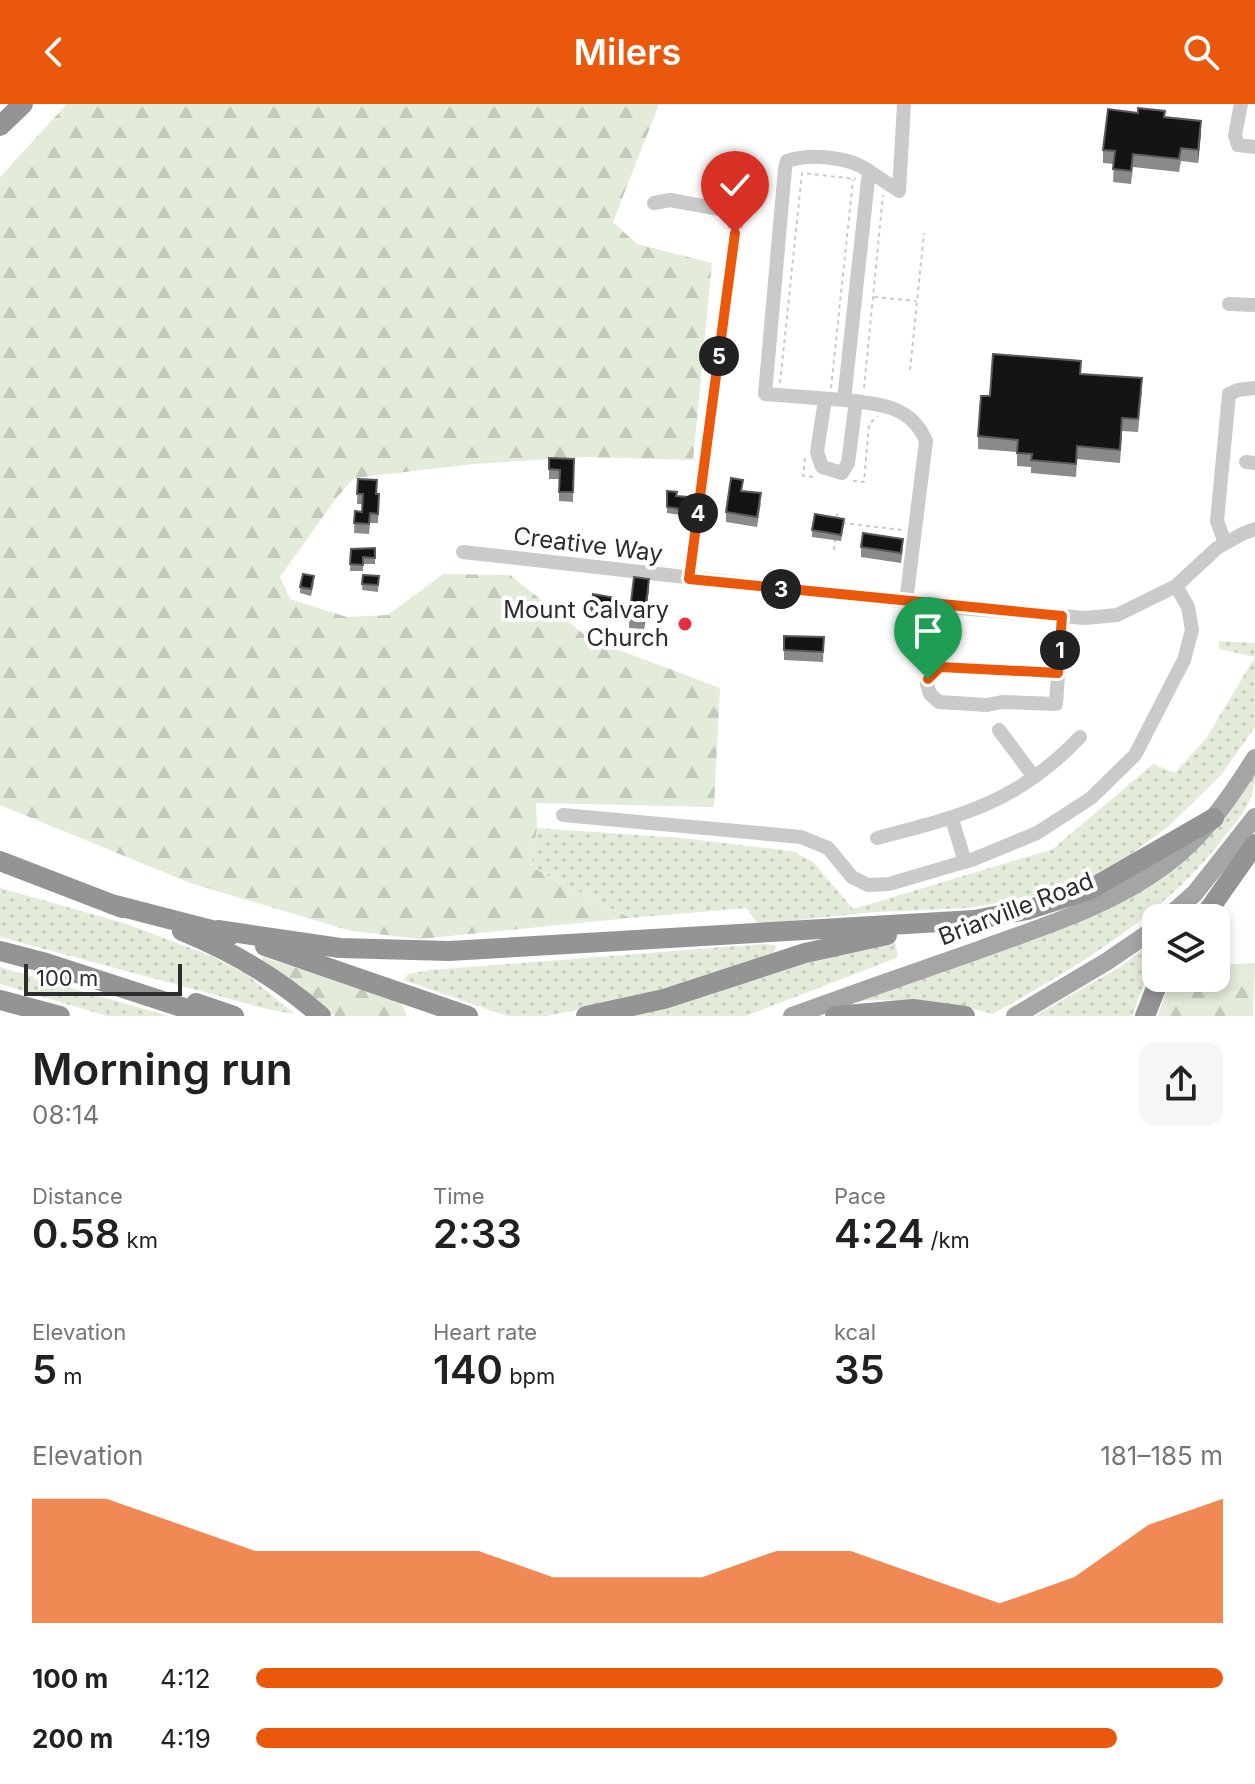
<!DOCTYPE html>
<html lang="en">
<head>
<meta charset="utf-8">
<style>
	body { margin:0; font-family:Inter,sans-serif; background:#f6f6f6; color:#202124; height:100vh; display:flex; flex-direction:column; font-size:30px; white-space:nowrap }
	* { box-sizing:border-box; margin:0 }
	p { font-size:26px; color:#757577 }
	.icon { flex:none; width:44px; height:44px; fill:none; stroke:currentColor; stroke-width:2; stroke-linecap:round; stroke-linejoin:round }
	.map { position:relative; height:912px; overflow:hidden }
	.sheet { display:flex; flex-direction:column; background:#fff; flex:1 }
	.sheet>* { flex:none }
	.fabs { position:absolute; left:1142px; top:800px; display:grid; gap:16px }
	.fabs a { display:grid; place-items:center; width:88px; height:88px; border-radius:16px; background:#fff; box-shadow:0 4px 12px #0003; font-size:40px }
	.scale { position:absolute; left:24px; bottom:20px; width:158px; box-sizing:border-box; padding-left:8px; border:4px solid #2d2d2d; border-top:0; font-size:22px; line-height:28px; white-space:nowrap; color:#2d2d2d; -webkit-text-stroke:6px #fff; paint-order:stroke }
	.pin { position:absolute; display:grid; place-items:center; width:68px; height:68px; color:#fff; margin:-82px -34px; border-radius:50% 50% 50% 0; rotate:-45deg; box-shadow:0 0 8px #0007 }
	.pin .icon { rotate:45deg }
	.km { position:absolute; width:40px; height:40px; margin:-20px; border-radius:50%; background:#222; color:#fff; font-size:22px; line-height:40px; text-align:center }
	.round { display:grid; place-items:center; flex:none; width:84px; height:84px; border-radius:16px; background:#f6f6f6 }
	.summary { display:flex; align-items:center; justify-content:space-between; height:136px; padding:0 32px }
	h1 { font-size:44px; font-weight:600; line-height:60px }
	.figures { display:grid; grid-template-columns:repeat(3,1fr); gap:12px; height:136px; padding:8px 32px }
	.figures div { display:grid; align-content:center }
	.figures b { font-size:40px; font-weight:600 }
	.figures small { font-size:22px; font-weight:400 }
	.figures p { font-size:22px }
	.chart { height:224px; padding:16px 32px }
	.chart p { display:flex; justify-content:space-between }
	.chart svg { width:100%; height:144px; margin-top:8px; fill:#ea580c; opacity:.7 }
	ul { padding:0 32px; list-style:none; font-size:26px }
	li { display:grid; grid-template-columns:128px 96px 1fr; align-items:center; height:60px }
	li i { height:20px; border-radius:10px; background:#ea580c }
	header { display:flex; justify-content:space-between; align-items:center; height:104px; padding:0 32px; background:#ea580c; color:#fff; font-size:36px; font-weight:600 }
	.map>svg:first-child { display:block }
	.grass { fill:url(#grass-dots) }
	.forest { fill:url(#forest-firs) }
	.lines { fill:none; stroke-linecap:round; stroke-linejoin:round }
	.path { stroke:#cacaca; stroke-width:2; stroke-dasharray:4 4; stroke-linecap:butt }
	.minor { stroke:#cacaca; stroke-width:14 }
	.major { stroke:#a5a5a5; stroke-width:18 }
	.highway { stroke:#949494; stroke-width:20 }
	.wall { fill:#8a8a8a }
	.shaded-wall { fill:#5a5a5a }
	.building { fill:#141414; stroke:#5a5a5a; stroke-width:2 }
	.route-casing { stroke:#fff; stroke-width:16 }
	.route { stroke:#ea580c; stroke-width:10 }
	.poi-dot { fill:#e62c3f; stroke:#fff; stroke-width:3 }
	.labels { text-anchor:middle; stroke-width:8; stroke-linejoin:round; paint-order:stroke }
	.street-label { font-size:24px; fill:#2d2d2d; stroke:#fff }
	.poi-label { font-size:24px; fill:#2d2d2d; stroke:#fff; text-anchor:end }
</style>
</head>
<body>
<header><svg class="icon" aria-label="back" viewBox="0 0 24 24"><path d="M15 5l-7 7 7 7"/></svg>Milers<svg class="icon" aria-label="search" viewBox="0 0 24 24"><circle cx="10" cy="10" r="6"/><path d="M15 15l6 6"/></svg></header>
<div class="map">
<svg width="1255" height="912" viewBox="0 0 1255 912">
	<defs>
		<pattern id="grass-dots" width="8" height="8" patternUnits="userSpaceOnUse" patternTransform="scale(2)"><rect width="8" height="8" fill="#e3ebd9"/><path d="M2 2h.1M6 6h.1" fill="none" stroke="#c3cabb" stroke-width="1.8" stroke-linecap="round"/></pattern>
		<pattern id="forest-firs" width="22" height="20" patternUnits="userSpaceOnUse" patternTransform="scale(2)"><rect width="22" height="20" fill="#e3ebd9"/><path d="M5 1l3.5 6h-7zM16 11l3.5 6h-7z" fill="#c3cabb"/></pattern>
	</defs>
	<rect width="100%" height="100%" fill="#fff"/>
	<!-- grass -->
	<path class="grass" d="M1219,537L1255,539V553L1219,545Z
		M1255,553V623L1221,671L1170,721L1126,754L1087,775L1039,791L969,804L876,808L758,820L746,804L630,814L531,763L537,724L682,734L792,747L813,758L853,805L1053,745L1153,660L1175,669L1207,633Z
		M1255,668C1255,698 1242,710 1225,732C1164,812 1078,862 993,910C946,896 902,895 854,897L1074,817Z
		M0,784L127,820L211,852L246,870L295,910L271,906L0,833Z
		M1156,834V861L1144,880L1132,912H1035L1123,861Z
		M895,837L898,851L896,854L746,912H625L830,849Z
		M763,840L775,841L776,844L773,849L635,894L547,912H507L403,876L408,870L430,866Z
		M0,863L168,912H107L0,880Z"/>
	<!-- forest -->
	<path class="forest" d="M67,0H659L613,118L637,140L712,159L693,356L585,353L474,360L354,374L337,393L280,473L290,495L347,513L388,511L443,470L510,471L590,535L720,584L714,703L536,699L537,724L531,763L630,814L420,835L351,827L190,779L0,701V73Z
		M263,853L400,897L407,912H335L262,856Z
		M1255,859L1253,912H1158L1171,874H1216V861Z"/>
	<g class="lines">
		<!-- path -->
		<path class="path" d="M874,193L916,197
			M910,266L924,129
			M780,279L802,69L856,75
			M831,284L853,76
			M864,284L883,91
			M805,354L803,372L815,373
			M853,377L864,378L869,320L878,312
			M837,413L838,406
			M842,419L903,426
			M834,446L835,436"/>
		<!-- minor -->
		<path class="minor" d="M904,0L899,87L869,67L844,296C879,300 911,301 926,337L906,498
			M1241,0L1235,31L1238,41L1255,43
			M654,99L670,96L725,106L732,109L736,118L689,475
			M1229,200L1255,201
			M825,295L817,348L822,363L842,369L848,359L856,297
			M844,296L765,290L785,65L787,57C811,49 850,53 869,67
			M1246,358L1255,359
			M1225,439L1217,417L1229,290L1238,286L1255,284
			M463,448L970,505L1085,514L1117,511L1176,482L1217,444L1242,430L1255,425
			M1058,569L940,563L931,570L927,580L930,590L939,598L987,601L1002,598L1056,600L1062,512
			M999,626L1034,673
			M563,711L801,733L828,744L852,773L868,781L889,780L974,755L1037,729L1091,694L1135,651L1184,556L1192,526L1188,503L1176,482
			M952,715L965,758
			M877,734C962,712 1017,699 1080,633"/>
		<!-- major -->
		<path class="major" d="M1167,814L1195,789L1255,713
			M792,912C853,890 915,868 976,847C1041,823 1109,803 1165,761C1203,733 1230,694 1255,654
			M1015,912L1106,858L1156,824"/>
		<!-- highway -->
		<path class="highway" d="M0,22L23,0
			M0,757L122,804
			M111,800L231,831
			M1203,814L1255,740
			M218,826L340,844L449,847L974,816L1027,806L1089,786L1214,714
			M182,827C234,848 279,875 321,912
			M265,842L468,912
			M0,847L46,859L209,912
			M0,896L60,912
			M196,899L234,912
			M586,912L664,895L805,849L887,831
			M835,912L913,905L965,912
			M1145,912L1160,874"/>
	</g>
	<!-- wall -->
	<path class="wall" d="M1165,13L1201,30L1198,59L1181,57L1179,68L1133,63L1131,80L1113,78L1114,60L1103,59V46Z
		M1081,270L1142,287L1138,328L1122,327L1120,359L1077,355L1076,373L1031,369V363L1017,362V348L978,345V332L990,292Z
		M549,354L574,355L573,398L559,397V375H549Z
		M358,375L377,390H379L378,419H370L369,430L354,429L355,407L362,408V400H357Z
		M667,387L676,392L688,393L687,412L667,409Z
		M743,387L761,399L757,423L726,418V408Z
		M844,421L841,437L812,433V426Z
		M861,443L903,444L901,459L861,453Z
		M375,444V460H363V467H350L351,445Z
		M363,471L379,472L378,488L362,486Z
		M314,479L311,492L300,489V483Z
		M649,485L644,525L629,524V514Z
		M616,500L614,516L591,512V505Z
		M784,532L824,533L823,558L784,556Z"/>
	<!-- shaded-wall -->
	<path class="shaded-wall" d="M1201,17V30L1198,59V46Z
		M649,475V485L644,525V516Z"/>
	<!-- building -->
	<path class="building" d="M1138,4L1165,7L1164,13L1201,17L1198,46L1181,44L1179,55L1133,50L1131,67L1113,65L1115,47L1103,46L1108,5L1138,9Z
		M993,250L1081,257L1080,270L1142,274L1138,315L1122,314L1120,346L1077,342L1076,360L1031,356L1032,350L1017,349L1018,336L978,332L981,292H990Z
		M549,354L574,355L573,388H559L560,366L549,365Z
		M731,374L743,376L741,387L761,389L757,413L726,408Z
		M358,375L377,376L376,390H379L378,410L370,409L369,420L354,419L355,407L362,408L363,390H357Z
		M667,387L677,388L676,392L688,393L687,406L667,403Z
		M815,410L844,415L841,431L812,426Z
		M863,429L903,435L901,449L861,443Z
		M375,444V454L363,453V461L350,460L351,445Z
		M303,470L314,472L311,485L300,483Z
		M363,471L379,472L378,481L362,480Z
		M634,473L649,475L644,516L629,514Z
		M593,490L616,494L614,509L591,505Z
		M784,532L824,533L823,548L784,546Z"/>
	<g class="lines">
		<defs>
			<path id="route" d="M735,129L689,475L1062,512L1058,569L940,563L928,575"/>
		</defs>
		<!-- route casing -->
		<use href="#route" class="route-casing"/>
		<!-- route -->
		<use href="#route" class="route"/>
	</g>
	<!-- markers -->
	<circle class="poi-dot" cx="685" cy="520" r="8"/>
	<g class="labels">
		<!-- street labels -->
		<g class="street-label">
			<text transform="translate(588 441) rotate(7)" y="8">Creative Way</text>
			<text transform="translate(1016 805) rotate(-21)" y="8">Briarville Road</text>
		</g>
		<!-- poi labels -->
		<g class="poi-label">
			<text x="669" y="514">Mount Calvary<tspan x="669" dy="28">Church</tspan></text>
		</g>
	</g>
</svg>
<div class="fabs">
<a><svg class="icon" aria-label="layers" viewBox="0 0 24 24"><path d="M12 4l9 5-9 5-9-5zM3 14l9 5 9-5"/></svg></a>
</div>
<div class="scale">100 m</div>
<div class="pin" style="left:928px;top:575px;background:#1e9e55"><svg class="icon" aria-label="arrive" viewBox="0 0 24 24"><path d="M6 21V4h12l-3 4 3 4H6"/></svg></div>
<div class="pin" style="left:735px;top:129px;background:#d93025"><svg class="icon" aria-label="check" viewBox="0 0 24 24"><path d="M5 12l5 5 9-10"/></svg></div>
<b class="km" style="left:1060px;top:546px">1</b>
<b class="km" style="left:781px;top:485px">3</b>
<b class="km" style="left:698px;top:409px">4</b>
<b class="km" style="left:719px;top:252px">5</b>
</div>
<section class="sheet">
<div class="summary"><div><h1>Morning run</h1><p>08:14</p></div><a class="round"><svg class="icon" aria-label="share" viewBox="0 0 24 24"><path d="M12 15V3M7 8l5-5 5 5M5 13v7h14v-7"/></svg></a></div>
<div class="figures">
<div><p>Distance</p><b>0.58<small> km</small></b></div>
<div><p>Time</p><b>2:33</b></div>
<div><p>Pace</p><b>4:24<small> /km</small></b></div>
</div>
<div class="figures">
<div><p>Elevation</p><b>5<small> m</small></b></div>
<div><p>Heart rate</p><b>140<small> bpm</small></b></div>
<div><p>kcal</p><b>35</b></div>
</div>
<div class="chart"><p><span>Elevation</span>181–185 m</p>
<svg viewBox="0 0 160 44" preserveAspectRatio="none"><path d="M0 44V6L10 6L20 14L30 22L40 22L50 22L60 22L70 30L80 30L90 30L100 22L110 22L120 30L130 38L140 30L150 14L160 6V44z"/></svg>
</div>
<ul>
<li><b>100 m</b>4:12<i style="width:100%"></i></li>
<li><b>200 m</b>4:19<i style="width:89%"></i></li>
</ul>
</section>
</body>
</html>
